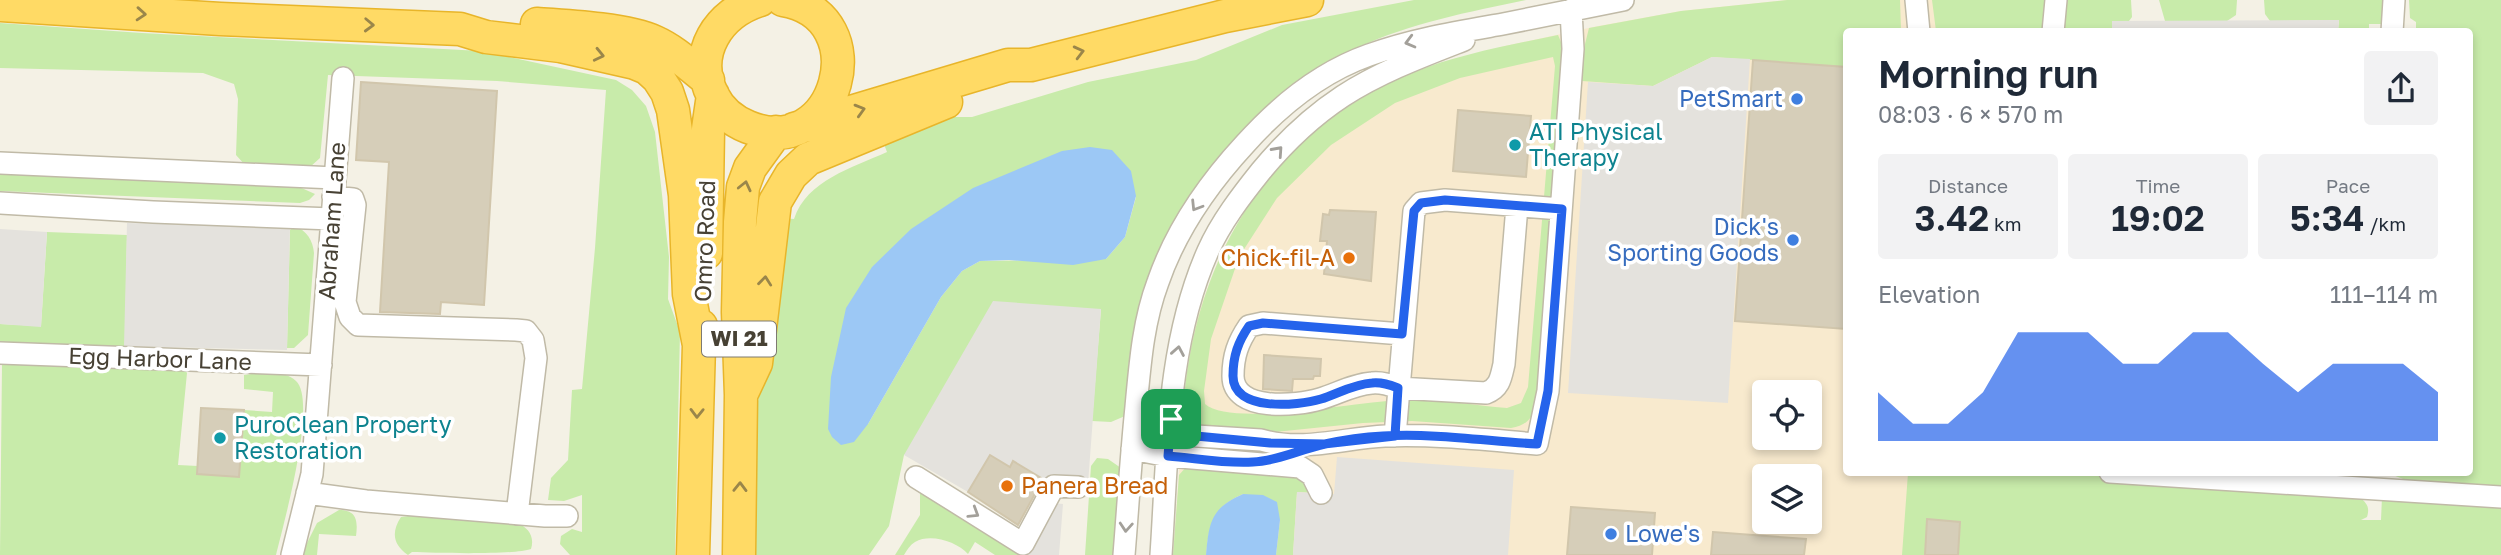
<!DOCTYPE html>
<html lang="en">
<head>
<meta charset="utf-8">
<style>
	body { margin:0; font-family:"Golos Text",sans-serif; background:#f2f2f3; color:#1f2937; height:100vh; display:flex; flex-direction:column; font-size:26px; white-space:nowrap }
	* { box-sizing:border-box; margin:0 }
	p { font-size:23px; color:#747a83 }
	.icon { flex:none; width:38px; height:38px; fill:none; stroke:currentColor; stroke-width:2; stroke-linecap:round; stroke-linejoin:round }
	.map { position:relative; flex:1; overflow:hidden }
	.details { position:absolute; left:1843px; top:28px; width:630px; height:448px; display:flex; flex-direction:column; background:#fff; border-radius:7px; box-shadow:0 4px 10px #0003 }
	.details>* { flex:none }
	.tools { position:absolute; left:1752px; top:380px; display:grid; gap:14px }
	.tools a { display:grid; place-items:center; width:70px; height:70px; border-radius:7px; background:#fff; box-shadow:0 4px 10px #0003; font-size:35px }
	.pin { position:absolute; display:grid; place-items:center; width:60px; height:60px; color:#fff; margin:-30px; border-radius:14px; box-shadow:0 4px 10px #0006 }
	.round { display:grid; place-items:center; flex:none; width:74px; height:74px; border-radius:7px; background:#f2f2f3 }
	.headline { display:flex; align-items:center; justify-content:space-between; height:119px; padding:0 35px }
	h1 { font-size:38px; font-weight:600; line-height:52px }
	.figures { display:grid; grid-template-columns:repeat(3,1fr); gap:10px; height:119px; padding:7px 35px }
	.figures div { display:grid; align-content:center; border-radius:7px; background:#f2f2f3; text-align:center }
	.figures b { font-size:35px; font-weight:600 }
	.figures small { font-size:19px; font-weight:400 }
	.figures p { font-size:19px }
	.chart { height:196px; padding:14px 35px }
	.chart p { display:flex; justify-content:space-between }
	.chart svg { width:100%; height:126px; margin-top:7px; fill:#2563eb; opacity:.7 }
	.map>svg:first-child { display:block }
	.commercial { fill:#f8eace; fill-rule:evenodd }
	.green { fill:#c8ebaa; fill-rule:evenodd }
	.parking { fill:#e4e2dd }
	.water { fill:#9cc8f5 }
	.building { fill:#d6ceb9; stroke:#d1c6ac; stroke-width:2 }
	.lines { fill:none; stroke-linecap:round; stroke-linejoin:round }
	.minor-casing { stroke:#c0baa7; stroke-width:24 }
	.highway-casing { stroke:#e8b52a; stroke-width:35 }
	.minor { stroke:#fff; stroke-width:21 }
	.highway { stroke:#ffda65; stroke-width:32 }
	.oneway { stroke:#9a864a }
	.oneway2 { stroke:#a3a09a }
	.route-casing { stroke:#fff; stroke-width:14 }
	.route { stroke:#2563eb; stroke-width:9 }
	.shop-dot { fill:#3f7fe0; stroke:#fff; stroke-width:2.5 }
	.culture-dot { fill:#0f9aa8; stroke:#fff; stroke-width:2.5 }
	.food-dot { fill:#e8710a; stroke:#fff; stroke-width:2.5 }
	.labels { text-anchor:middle; stroke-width:7; stroke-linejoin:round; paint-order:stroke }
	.shield { fill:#fff; stroke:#7e7a71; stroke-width:2 }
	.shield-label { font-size:21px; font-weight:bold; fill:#474134 }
	.shop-label { font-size:23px; fill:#366cbe; stroke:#fff; text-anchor:end }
	.culture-label { font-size:23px; fill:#0d838f; stroke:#fff; text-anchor:start }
	.street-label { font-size:23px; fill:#474134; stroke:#fff }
	.food-label { font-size:23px; fill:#c56008; stroke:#fff; text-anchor:end }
</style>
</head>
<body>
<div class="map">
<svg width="2501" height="555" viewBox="0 0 2501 555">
	<rect width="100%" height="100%" fill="#f4f1e5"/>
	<!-- commercial -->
	<path class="commercial" d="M1787,0H1966L1963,31L1846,32V472L1933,473L1927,555H1173L1184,400L1193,333L1203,300L1221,253L1242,216L1261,188L1299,146L1346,109L1394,81L1418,71L1505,46L1593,27L1681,11ZM1764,392H1810V438H1764ZM1764,476H1810V522H1764Z"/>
	<!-- green -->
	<path class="green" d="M1414,0H1526C1469,12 1410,23 1357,48C1241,105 1156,215 1132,342C1127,366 1127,391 1125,416L1111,422L1092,421L1101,309L904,455L889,526L869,555H754L755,427L780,218L794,219C807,180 852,168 887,152L882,139L931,117H972L1088,82L1196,60L1282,25ZM1136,197L1125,237L1106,259L980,261L962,271L941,297L868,424L872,267Z
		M1787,0H1900L1901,31L1846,32V67L1712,57L1653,86L1582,81L1584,48L1589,28L1681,11Z
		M1932,0H2131L2132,17L2129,21H2113L2112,31H1936Z
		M2159,0H2237L2236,15L2227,21H2165Z
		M2264,0H2387L2385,24H2369V31L2338,32L2339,20L2270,21L2265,14Z
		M2409,0H2501V491C2465,488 2422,491 2390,473L2469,472V32L2416,31V22L2410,18Z
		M0,23L142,33L481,51L616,80L632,90L646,106L655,132L669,257L668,299L680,332L675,555H570L560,544L561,536L572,529L582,532V495L564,501L548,500L551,478L568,460L572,390L582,389L595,248L606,90L497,81L328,75L320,158L310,167L245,165L236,155L238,99L234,84L203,73L0,68Z
		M1558,35L1564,49L1539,383C1535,406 1537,424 1511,428L1412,421L1363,423L1254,434L1197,427L1183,411C1193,259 1269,131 1414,72C1460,54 1510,45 1558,35ZM1553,57L1555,66L1528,387L1521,403L1507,408C1473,405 1439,399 1405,400C1364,400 1232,428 1205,404L1204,391L1211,339L1239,257L1277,198L1331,145L1395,103L1460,78Z
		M0,171L297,186L315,194L309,200L300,203L0,191Z
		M294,226C307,230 313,241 314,253L308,335L294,348H287L290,230Z
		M47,232L127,235L125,348L0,345V324L41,326Z
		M5,360L185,370L187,373L178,465L198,466L197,474L239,477L244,410L272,412L273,392L244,389V375C258,373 284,369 296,381C318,401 283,526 276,555H0L2,364Z
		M1097,458L1108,459L1121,468L1115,555H1085L1091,466Z
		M1187,466L1296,471L1313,493L1297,492L1293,555H1276L1280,520L1243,494C1213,507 1209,524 1206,555H1173L1179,475Z
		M1908,473H2162L2359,497C2367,503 2370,507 2367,517L2361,520H2381L2382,497L2501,504V555H1958L1960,522L1928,519L1925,555H1902Z
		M920,489L1023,555H995L975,542L968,554C957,542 931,533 915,542C910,545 907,550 904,555H895L920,515Z
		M339,510C357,510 358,521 356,536L319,534L317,555H301L317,523Z
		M409,516L518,523C528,528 535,536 531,549C514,555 436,553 412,552L408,555C393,545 391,532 401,517Z"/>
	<!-- parking -->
	<path class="parking" d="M2339,20L2338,32L2112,31V21Z
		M1712,57L1750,59L1728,403L1568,393L1588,82L1653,86Z
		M127,223L290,227L287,350L124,346Z
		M0,229L47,232L41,327L0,324Z
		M993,301L1101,309L1088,484L1046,480L1013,461L1010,467L990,455L968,492L904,455Z
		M1337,457L1514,470L1508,555H1293L1297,492L1334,494Z
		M1052,503L1063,504L1059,555H1026Z"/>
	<!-- water -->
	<path class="water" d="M1090,147L1112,150L1131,171L1136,196L1125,237L1106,259L1073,265L1009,260L980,261L962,271L941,297L868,424L854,442L841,445L832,437L828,429L831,377L846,308L872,267L911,229L973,188L1062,151Z
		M1243,494L1263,495L1277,502L1280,520L1276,555H1206C1209,522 1211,508 1243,494Z"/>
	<!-- building -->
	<path class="building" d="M1753,60L1846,67V329L1735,321Z
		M361,82L497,91L484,305L441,302L440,314L380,312L389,162L356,160Z
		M1458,110L1531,116L1526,177L1453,171Z
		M1330,210L1376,212L1371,281L1324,274L1327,241H1320L1323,214L1329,215Z
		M1264,355L1321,359L1320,376H1314L1313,379H1293L1292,391L1263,389Z
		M201,408L244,410L239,477L197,474Z
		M990,455L1010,467L1013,461L1043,479L1018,525L968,492Z
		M1571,507L1655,513L1652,555H1567Z
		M1927,519L1960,522L1958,555H1925Z
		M1713,532L1806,539L1804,555H1711Z"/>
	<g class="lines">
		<defs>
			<path id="minor" d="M1916,0L1919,32
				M2053,32L2056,0
				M2392,32L2394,0
				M0,163L335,178
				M333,197L353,199L355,205L345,302L350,317L358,325L516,330L526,331L533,340L536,358L517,514
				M0,203L153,212L332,219
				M1402,334L1263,323L1249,326C1238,342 1233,356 1233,376C1233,412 1297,406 1320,399C1337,394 1354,384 1372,383C1382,382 1390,385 1398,388L1486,393C1500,388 1501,377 1504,364L1517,206
				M0,353L321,365
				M1171,419L1196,436L1261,440C1302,452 1344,438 1385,436C1436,434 1487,440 1537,444L1548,391L1573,49L1571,10
				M1395,436L1414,211L1421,203L1445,200L1561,209
				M1132,449L1168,456L1300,467L1312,475L1321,493
				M2110,472L2501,497
				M916,477L1023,544L1054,486L1078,487
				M307,493L366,501L545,516H567
				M292,555L312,474L343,78
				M1124,555C1128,506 1131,456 1136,407C1140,364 1143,322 1158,282C1176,230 1208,184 1245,144C1279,106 1321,72 1369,55C1413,39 1458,32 1503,24C1543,16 1583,8 1623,0
				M1161,555C1168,454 1166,346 1208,251C1221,222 1241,196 1261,171C1285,142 1311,117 1343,96C1380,72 1423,56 1464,40"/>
			<path id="highway" d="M760,0C719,13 691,53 713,96C720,110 733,121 748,127C837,164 879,16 783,0
				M0,5L220,19L460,29L486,37L560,46L635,63L647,68L658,78L667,92L673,110L685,195L689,294L699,345
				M537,24C568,26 627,29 655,42C675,51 691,67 708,80
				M794,129L1008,65H1031L1225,16L1307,0
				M706,253L708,129L713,95
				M741,395L756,363L775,202L791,175L808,159L946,102
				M693,555L699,345L701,326
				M739,555L741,395L738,312L740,222L743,187L750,168L776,132"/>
		</defs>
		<!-- minor casing -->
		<use href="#minor" class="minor-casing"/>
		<!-- highway casing -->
		<use href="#highway" class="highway-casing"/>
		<!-- minor -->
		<use href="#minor" class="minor"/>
		<!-- highway -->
		<use href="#highway" class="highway"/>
	</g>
	<!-- one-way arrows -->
	<defs><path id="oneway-chevron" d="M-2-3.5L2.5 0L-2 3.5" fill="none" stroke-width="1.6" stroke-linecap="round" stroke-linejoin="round" transform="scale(1.75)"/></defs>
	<g class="oneway">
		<use href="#oneway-chevron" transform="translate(141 14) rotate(4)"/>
		<use href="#oneway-chevron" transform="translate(369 25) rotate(2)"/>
		<use href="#oneway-chevron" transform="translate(1079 52) rotate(-14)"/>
		<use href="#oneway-chevron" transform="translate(599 55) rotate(13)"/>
		<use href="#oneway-chevron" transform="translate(860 110) rotate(-16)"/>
		<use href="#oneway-chevron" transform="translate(745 186) rotate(-77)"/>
		<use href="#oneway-chevron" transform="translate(765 281) rotate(-84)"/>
		<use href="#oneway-chevron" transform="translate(697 413) rotate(91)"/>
		<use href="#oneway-chevron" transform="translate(740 487) rotate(-89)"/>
	</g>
	<g class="oneway2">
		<use href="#oneway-chevron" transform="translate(1410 42) rotate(165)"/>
		<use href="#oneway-chevron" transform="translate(1278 151) rotate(-48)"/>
		<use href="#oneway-chevron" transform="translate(1196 206) rotate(122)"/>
		<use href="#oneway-chevron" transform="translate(1178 351) rotate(-80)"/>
		<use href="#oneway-chevron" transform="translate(974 513) rotate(32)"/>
		<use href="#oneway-chevron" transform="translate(1126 527) rotate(94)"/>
	</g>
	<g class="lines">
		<defs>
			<path id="route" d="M1171,419L1196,436L1270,443L1324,444L1395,436L1398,388C1390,385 1382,382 1372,383C1354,384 1337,394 1321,399C1297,406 1233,412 1233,376C1233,356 1238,342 1249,326L1263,323L1402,334L1414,211L1421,203L1445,200L1562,209L1548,391L1537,444C1486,441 1434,433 1383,436C1364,437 1343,440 1325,444C1301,449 1278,461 1253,462C1225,464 1195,458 1168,456L1171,419"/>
		</defs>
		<!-- route casing -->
		<use href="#route" class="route-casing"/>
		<!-- route -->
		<use href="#route" class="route"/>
	</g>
	<!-- markers -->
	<g class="shop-dot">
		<circle cx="1797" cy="99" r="7"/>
		<circle cx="1793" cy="240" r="7"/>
		<circle cx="1611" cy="534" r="7"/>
	</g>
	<g class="culture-dot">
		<circle cx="1515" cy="145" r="7"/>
		<circle cx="220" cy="438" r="7"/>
	</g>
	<g class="food-dot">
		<circle cx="1349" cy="258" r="7"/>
		<circle cx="1007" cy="486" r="7"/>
	</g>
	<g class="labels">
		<!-- shield labels -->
		<rect class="shield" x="702" y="321.5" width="74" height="35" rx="5"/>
		<g class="shield-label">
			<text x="739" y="346">WI 21</text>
		</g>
		<!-- shop labels -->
		<g class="shop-label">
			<text x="1783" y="107">PetSmart</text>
			<text x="1779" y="235">Dick's<tspan x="1779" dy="26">Sporting Goods</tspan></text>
			<text x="1625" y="542" text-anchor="start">Lowe's</text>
		</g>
		<!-- culture labels -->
		<g class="culture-label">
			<text x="1529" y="140">ATI Physical<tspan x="1529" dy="26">Therapy</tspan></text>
			<text x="234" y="433">PuroClean Property<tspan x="234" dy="26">Restoration</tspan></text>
		</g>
		<!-- street labels -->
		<g class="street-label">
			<text transform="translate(332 221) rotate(-86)" y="8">Abraham Lane</text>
			<text transform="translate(705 241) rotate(-88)" y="8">Omro Road</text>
			<text transform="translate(160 359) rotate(2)" y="8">Egg Harbor Lane</text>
		</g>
		<!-- food labels -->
		<g class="food-label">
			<text x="1335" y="266">Chick-fil-A</text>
			<text x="1021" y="494" text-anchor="start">Panera Bread</text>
		</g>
	</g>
</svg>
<div class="tools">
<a><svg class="icon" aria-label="locate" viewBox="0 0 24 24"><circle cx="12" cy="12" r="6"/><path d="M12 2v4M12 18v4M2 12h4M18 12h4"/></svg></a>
<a><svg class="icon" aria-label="layers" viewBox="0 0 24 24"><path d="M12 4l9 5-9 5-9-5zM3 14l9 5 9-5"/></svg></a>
</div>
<div class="pin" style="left:1171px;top:419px;background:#1e9e55"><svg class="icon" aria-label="arrive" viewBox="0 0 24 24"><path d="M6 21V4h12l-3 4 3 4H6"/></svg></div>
<section class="details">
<div class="headline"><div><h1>Morning run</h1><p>08:03 · 6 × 570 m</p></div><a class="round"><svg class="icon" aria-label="share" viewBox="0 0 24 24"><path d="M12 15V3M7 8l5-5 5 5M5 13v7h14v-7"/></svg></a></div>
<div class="figures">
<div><p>Distance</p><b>3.42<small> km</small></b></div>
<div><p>Time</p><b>19:02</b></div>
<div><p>Pace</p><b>5:34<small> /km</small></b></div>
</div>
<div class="chart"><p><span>Elevation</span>111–114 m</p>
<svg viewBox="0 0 160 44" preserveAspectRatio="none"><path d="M0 44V27L10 38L20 38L30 27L40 6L50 6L60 6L70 17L80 17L90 6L100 6L110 17L120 27L130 17L140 17L150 17L160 27V44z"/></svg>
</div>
</section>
</div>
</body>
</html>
